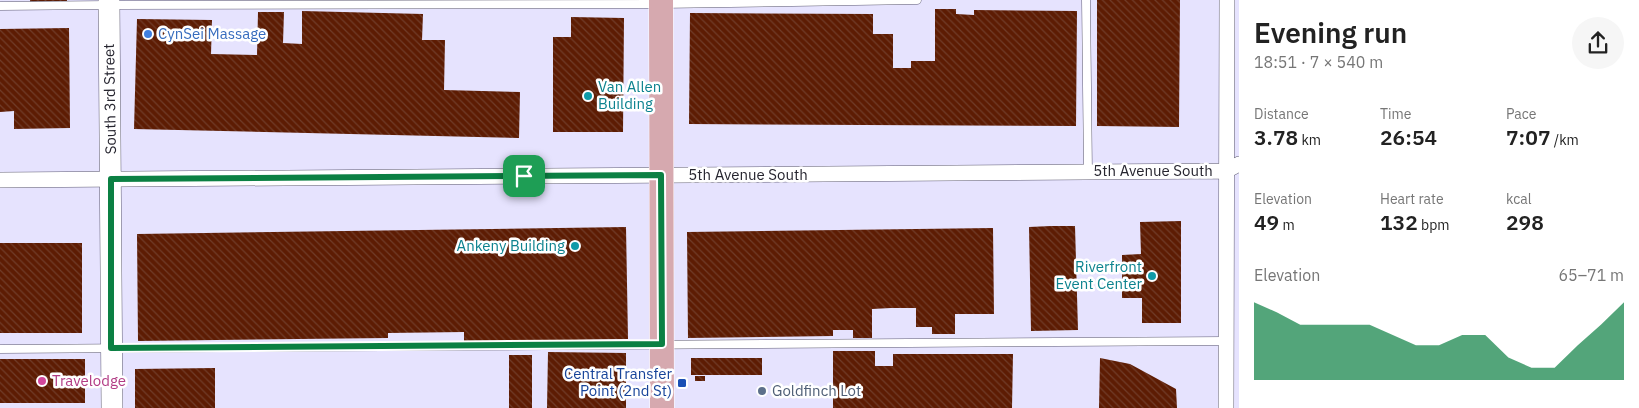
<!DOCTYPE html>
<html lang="en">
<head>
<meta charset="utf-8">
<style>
	body { margin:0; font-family:"IBM Plex Sans",sans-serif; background:#f6f6f6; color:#222; height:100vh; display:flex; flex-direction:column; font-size:19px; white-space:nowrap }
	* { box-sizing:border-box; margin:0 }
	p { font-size:16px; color:#767676 }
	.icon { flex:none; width:28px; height:28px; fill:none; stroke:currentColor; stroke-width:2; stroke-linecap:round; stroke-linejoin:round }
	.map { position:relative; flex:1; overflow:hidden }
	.drawer { display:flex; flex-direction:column; background:#fff; width:400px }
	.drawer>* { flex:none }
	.pin { position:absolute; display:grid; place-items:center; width:42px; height:42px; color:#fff; margin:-21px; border-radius:10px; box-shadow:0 2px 8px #0006 }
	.round { display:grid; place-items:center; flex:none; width:52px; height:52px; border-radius:26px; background:#f6f6f6 }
	.summary { display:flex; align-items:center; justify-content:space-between; height:85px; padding:0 15px }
	h1 { font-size:28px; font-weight:600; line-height:38px }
	.stats { display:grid; grid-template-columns:repeat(3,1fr); gap:8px; height:85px; padding:5px 15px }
	.stats div { display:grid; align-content:center }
	.stats b { font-size:21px; font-weight:600 }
	.stats small { font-size:14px; font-weight:400 }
	.stats p { font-size:14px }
	.chart { height:140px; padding:10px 15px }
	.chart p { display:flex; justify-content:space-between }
	.chart svg { width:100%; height:90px; margin-top:5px; fill:#0b8043; opacity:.7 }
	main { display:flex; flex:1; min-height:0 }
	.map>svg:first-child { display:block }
	.building { fill:url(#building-back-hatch) }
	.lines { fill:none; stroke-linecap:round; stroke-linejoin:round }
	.lane-casing { stroke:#5e5b72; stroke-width:9 }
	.street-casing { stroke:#5e5b72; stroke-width:16 }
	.secondary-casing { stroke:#5e5b72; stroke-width:22 }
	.primary-casing { stroke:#fff; stroke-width:25 }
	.lane { stroke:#fff; stroke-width:8 }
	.street { stroke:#fff; stroke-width:15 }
	.secondary { stroke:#fff; stroke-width:21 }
	.primary { stroke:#d6a9af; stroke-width:24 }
	.route-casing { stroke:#fff; stroke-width:10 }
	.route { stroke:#0b8043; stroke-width:6 }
	.shop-dot { fill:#3f7fe0; stroke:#fff; stroke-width:2 }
	.culture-dot { fill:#0f9aa8; stroke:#fff; stroke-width:2 }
	.hotel-dot { fill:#d1479c; stroke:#fff; stroke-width:2 }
	.transit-dot { fill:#1a4fb4; stroke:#fff; stroke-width:2 }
	.service-dot { fill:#5c6f8a; stroke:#fff; stroke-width:2 }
	.labels { text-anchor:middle; stroke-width:5; stroke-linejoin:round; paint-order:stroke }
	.shop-label { font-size:15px; fill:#366cbe; stroke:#fff; text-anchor:start }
	.culture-label { font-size:15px; fill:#0d838f; stroke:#fff; text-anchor:end }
	.street-label { font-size:15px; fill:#26252f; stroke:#fff }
	.transit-label { font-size:15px; fill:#164399; stroke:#fff; text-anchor:end }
	.hotel-label { font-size:15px; fill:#b23c85; stroke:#fff; text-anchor:start }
	.service-label { font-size:15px; fill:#4e5e75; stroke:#fff; text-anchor:start }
</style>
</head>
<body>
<main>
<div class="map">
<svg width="1239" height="408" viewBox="0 0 1239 408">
	<defs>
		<pattern id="building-back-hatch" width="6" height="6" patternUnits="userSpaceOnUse" patternTransform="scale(1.25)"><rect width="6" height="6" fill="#5d1c03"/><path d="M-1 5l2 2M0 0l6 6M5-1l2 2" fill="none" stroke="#703c29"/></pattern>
	</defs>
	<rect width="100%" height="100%" fill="#e6e3fe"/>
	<!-- building -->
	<path class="building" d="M30,0H67V2L30,3Z
		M1097,0H1180L1179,127L1097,126Z
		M935,9H956V14L974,15V10L1077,11L1076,126L689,124L690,13L873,14V34H893V68H911V61H935Z
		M302,11L423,14L422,40H445L444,90L520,92L519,138L134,129L137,19L212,20L211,54L257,55L258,12H284L283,43L302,44Z
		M571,17L624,18L623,132H553V37H571Z
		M69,28L70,128L14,129V111L0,112V29Z
		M1181,221V323H1142V298H1122V255L1141,254L1140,222Z
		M1051,226H1075L1078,330L1031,331L1029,227Z
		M626,227L628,339L464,342V332L388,333V338L138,341L137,234Z
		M993,228L994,314H955V334H932V327H916V308H891L872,309V338H853V330H833V336L688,338L687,232Z
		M0,243H82V333H0Z
		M833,351H875V366H893V354H1013L1012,408H833Z
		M548,352L626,353V408H547Z
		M509,355H532V408H509Z
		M691,358H762V375H691Z
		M1100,358L1130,364L1176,389L1177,408H1099Z
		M0,359H85V403H0Z
		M215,368V408H135V369Z
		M695,376H705V381H695Z"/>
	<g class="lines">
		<defs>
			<path id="lane" d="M1086,0L1088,172
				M0,6L109,5L661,4L917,0
				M0,349L1226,341"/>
			<path id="street" d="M0,180L1226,171L1239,164
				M1226,408L1227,0"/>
			<path id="secondary" d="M109,0L112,408"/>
			<path id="primary" d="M661,0L662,408"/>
		</defs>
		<!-- lane casing -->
		<use href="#lane" class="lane-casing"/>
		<!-- street casing -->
		<use href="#street" class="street-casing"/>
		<!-- secondary casing -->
		<use href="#secondary" class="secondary-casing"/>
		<!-- primary casing -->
		<use href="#primary" class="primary-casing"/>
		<!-- lane -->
		<use href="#lane" class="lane"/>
		<!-- street -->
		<use href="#street" class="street"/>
		<!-- secondary -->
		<use href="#secondary" class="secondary"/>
		<!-- primary -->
		<use href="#primary" class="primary"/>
	</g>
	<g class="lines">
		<defs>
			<path id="route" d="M661,175L662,344L111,348V179Z"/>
		</defs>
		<!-- route casing -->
		<use href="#route" class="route-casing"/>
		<!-- route -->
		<use href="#route" class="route"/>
	</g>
	<!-- markers -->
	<circle class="shop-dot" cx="148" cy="34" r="5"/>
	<g class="culture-dot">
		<circle cx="588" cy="96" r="5"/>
		<circle cx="575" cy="246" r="5"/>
		<circle cx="1152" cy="276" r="5"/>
	</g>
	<circle class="hotel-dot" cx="42" cy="381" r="5"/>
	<rect class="transit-dot" x="677" y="378" width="10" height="10" rx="2.5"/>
	<circle class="service-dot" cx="762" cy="391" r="5"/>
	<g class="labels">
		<!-- shop labels -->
		<g class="shop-label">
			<text x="158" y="39">CynSei Massage</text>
		</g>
		<!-- culture labels -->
		<g class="culture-label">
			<text x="598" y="92" text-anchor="start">Van Allen<tspan x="598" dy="17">Building</tspan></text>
			<text x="565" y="251">Ankeny Building</text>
			<text x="1142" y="272">Riverfront<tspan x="1142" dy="17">Event Center</tspan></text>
		</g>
		<!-- street labels -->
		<g class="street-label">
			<text transform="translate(110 99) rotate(-91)" y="5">South 3rd Street</text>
			<text x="1153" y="176">5th Avenue South</text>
			<text x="748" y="180">5th Avenue South</text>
		</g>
		<!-- transit labels -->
		<g class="transit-label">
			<text x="672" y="379">Central Transfer<tspan x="672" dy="17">Point (2nd St)</tspan></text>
		</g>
		<!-- hotel labels -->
		<g class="hotel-label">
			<text x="52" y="386">Travelodge</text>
		</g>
		<!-- service labels -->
		<g class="service-label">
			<text x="772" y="396">Goldfinch Lot</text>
		</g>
	</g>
</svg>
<div class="pin" style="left:524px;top:176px;background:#1e9e55"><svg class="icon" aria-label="arrive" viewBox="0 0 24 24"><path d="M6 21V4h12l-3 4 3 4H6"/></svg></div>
</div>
<section class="drawer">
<div class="summary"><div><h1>Evening run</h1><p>18:51 · 7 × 540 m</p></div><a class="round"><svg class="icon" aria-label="share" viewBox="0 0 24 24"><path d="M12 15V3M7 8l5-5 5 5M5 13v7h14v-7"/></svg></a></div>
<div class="stats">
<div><p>Distance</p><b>3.78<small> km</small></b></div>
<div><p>Time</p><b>26:54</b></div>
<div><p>Pace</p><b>7:07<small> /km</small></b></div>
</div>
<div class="stats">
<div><p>Elevation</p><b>49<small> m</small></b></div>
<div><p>Heart rate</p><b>132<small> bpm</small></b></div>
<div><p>kcal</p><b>298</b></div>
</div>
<div class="chart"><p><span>Elevation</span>65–71 m</p>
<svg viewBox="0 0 160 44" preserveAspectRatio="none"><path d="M0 44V6L10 11L20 17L30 17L40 17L50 17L60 22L70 27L80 27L90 22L100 22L110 33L120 38L130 38L140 27L150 17L160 6V44z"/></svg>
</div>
</section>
</main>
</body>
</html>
